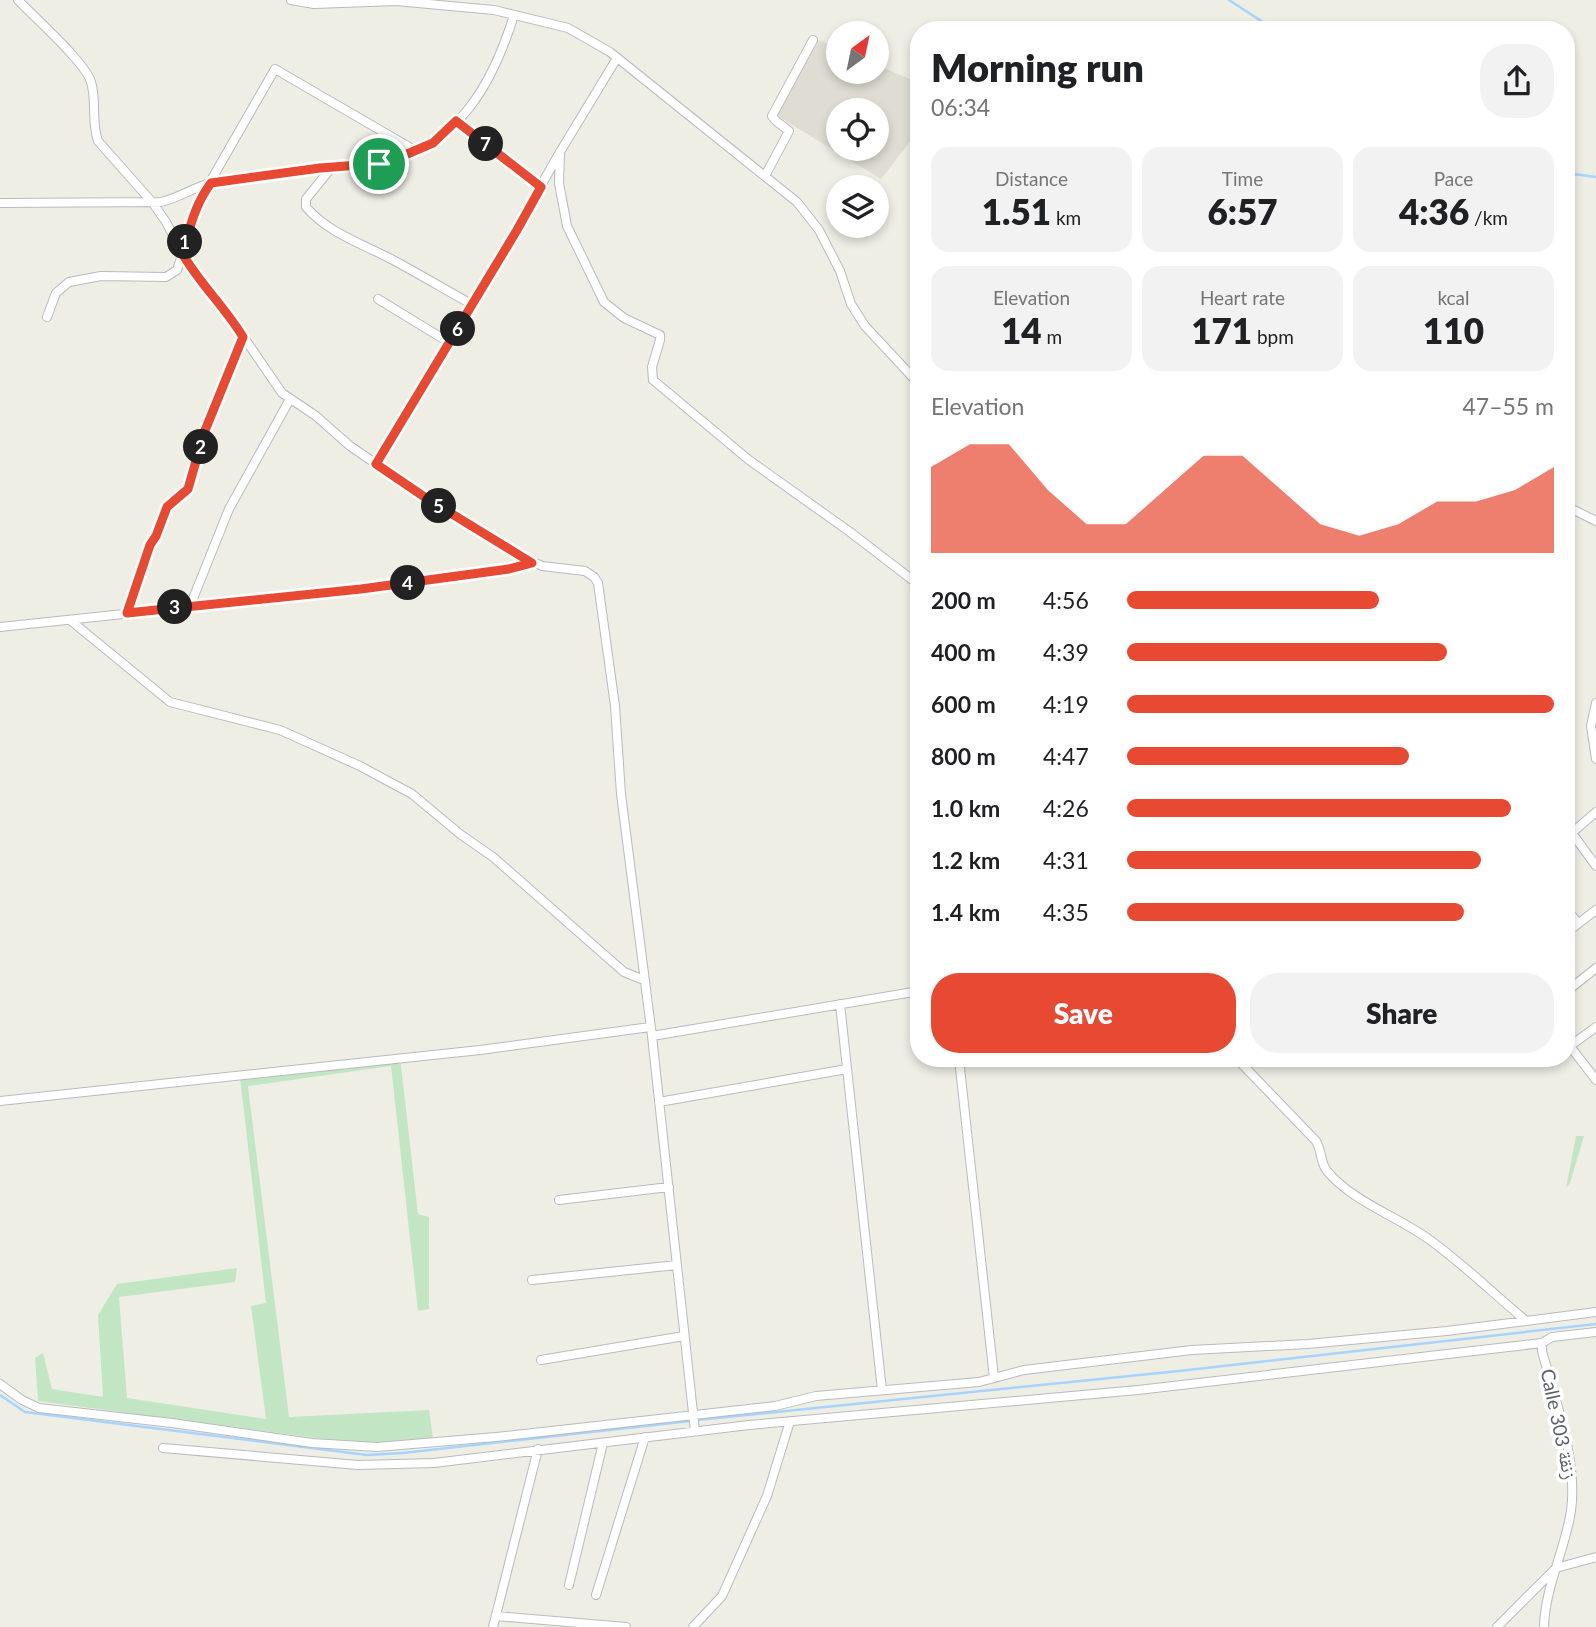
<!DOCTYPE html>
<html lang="en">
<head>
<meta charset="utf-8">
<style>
	body { margin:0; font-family:Lato,"Noto Naskh Arabic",sans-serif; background:#f2f2f2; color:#202124; height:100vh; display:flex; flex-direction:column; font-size:26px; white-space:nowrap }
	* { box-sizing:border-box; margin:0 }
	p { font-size:23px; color:#757577 }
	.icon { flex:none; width:38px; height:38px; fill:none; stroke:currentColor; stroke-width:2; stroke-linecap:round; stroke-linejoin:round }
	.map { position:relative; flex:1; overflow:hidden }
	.drawer { position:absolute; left:910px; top:21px; width:665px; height:1046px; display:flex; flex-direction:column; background:#fff; border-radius:28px; box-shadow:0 4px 10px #0003 }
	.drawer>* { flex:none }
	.needle { width:46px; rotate:33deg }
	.fabs { position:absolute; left:826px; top:21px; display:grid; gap:14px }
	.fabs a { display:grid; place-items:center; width:63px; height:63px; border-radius:50%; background:#fff; box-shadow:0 4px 10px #0003; font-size:35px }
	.pin { position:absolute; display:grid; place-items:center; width:60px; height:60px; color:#fff; margin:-30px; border:4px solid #fff; border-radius:50%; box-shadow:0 2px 7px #0007 }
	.km { position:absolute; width:35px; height:35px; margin:-18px; border-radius:50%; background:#222; color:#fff; font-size:19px; line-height:35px; text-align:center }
	.round { display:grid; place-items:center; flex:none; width:74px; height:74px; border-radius:28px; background:#f2f2f2 }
	.summary { display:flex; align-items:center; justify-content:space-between; height:119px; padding:0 21px }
	h1 { font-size:38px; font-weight:800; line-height:52px }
	.metrics { display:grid; grid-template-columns:repeat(3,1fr); gap:10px; height:119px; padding:7px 21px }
	.metrics div { display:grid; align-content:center; border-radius:18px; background:#f2f2f2; text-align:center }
	.metrics b { font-size:35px; font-weight:800 }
	.metrics small { font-size:19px; font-weight:400 }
	.metrics p { font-size:19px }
	.chart { height:196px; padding:14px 21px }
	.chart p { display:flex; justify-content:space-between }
	.chart svg { width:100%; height:126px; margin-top:7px; fill:#e84933; opacity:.7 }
	.button { display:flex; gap:14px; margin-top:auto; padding:14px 21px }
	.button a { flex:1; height:80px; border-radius:28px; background:#e84933; color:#fff; font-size:28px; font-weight:800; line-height:80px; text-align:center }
	.button a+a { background:#f2f2f2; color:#202124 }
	ul { padding:0 21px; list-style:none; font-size:23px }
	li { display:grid; grid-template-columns:112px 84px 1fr; align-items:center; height:52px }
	li i { height:18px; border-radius:9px; background:#e84933 }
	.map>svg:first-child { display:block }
	.education { fill:#dfddd3; fill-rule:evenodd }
	.green { fill:#c2e6c4 }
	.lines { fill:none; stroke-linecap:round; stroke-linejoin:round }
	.stream { stroke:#a7d4fe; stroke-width:2.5 }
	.minor-casing { stroke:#b8babf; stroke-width:10 }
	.minor { stroke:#fff; stroke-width:8 }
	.route-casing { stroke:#fff; stroke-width:14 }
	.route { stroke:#e84933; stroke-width:9 }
	.labels { text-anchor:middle; stroke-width:7; stroke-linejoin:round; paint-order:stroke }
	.street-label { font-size:19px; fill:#5d6066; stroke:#fff }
</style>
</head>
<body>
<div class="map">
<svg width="1596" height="1627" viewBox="0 0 1596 1627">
	<rect width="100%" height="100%" fill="#efeee5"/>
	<!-- education -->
	<path class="education" d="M819,40L838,49V72H877V65L919,83V130L881,179L776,115ZM838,110H877V149H838Z"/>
	<!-- green -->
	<path class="green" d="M400,1057L418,1214L429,1217V1309L418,1311L391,1066L248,1086L289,1417L429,1410L433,1438L362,1444L38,1401L35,1358L43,1353L52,1389L103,1397L98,1315L117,1284L237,1268L235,1282L119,1297L127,1398L266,1419L251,1306L266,1303L240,1077Z
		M1576,1136H1584L1570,1183L1566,1188Z"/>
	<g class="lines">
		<!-- stream -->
		<path class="stream" d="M1229,0L1275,30
			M1566,173L1596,177
			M0,1395L25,1412L367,1455L403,1453L690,1421
			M697,1420L1179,1371L1596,1324"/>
		<defs>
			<path id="minor" d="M18,0C35,18 85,62 91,82C97,101 91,122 98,141L152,202L166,222L192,271L221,304L282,393L316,416L350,446L426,498L519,555L542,566L585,571L594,577L598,583L615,706L621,794L652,1036L695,1431
				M291,0L314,4L396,1L494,10L568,28L610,52L797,202L819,230L840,271L851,304L865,326L919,384
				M456,121L541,187
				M560,152L559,183L567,226L604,302L624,318L660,335V340L652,367L653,380L749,460L850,532L919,585
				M332,167L306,199V207C328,233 363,244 393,260C419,274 446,290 473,305
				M765,176L789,131L776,121L772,116L813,40
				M0,203L161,202C178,198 193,188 210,183C225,178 242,180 258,177C279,174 300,170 321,168C341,166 364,168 384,163C459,145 493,83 514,15
				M378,299L450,343
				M47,317L56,293L69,282L101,276L166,277L177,270L202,196L275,69L416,151
				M376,464L473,305L560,152L617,58
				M1566,506L1596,521
				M190,606L229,509L290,399
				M127,613L150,545L157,536L167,507L188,489L204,433L243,337
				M70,620L170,702L280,730L360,766L412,794L460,834L493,857L624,972L644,980
				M0,627L361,589L509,569L532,563
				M1596,703L1591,726L1596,759
				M1572,833L1596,866
				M1566,838L1596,812
				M1566,908L1578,923
				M1566,933L1596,910
				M1566,992L1596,968
				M840,1004L882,1390
				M652,1036L919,991
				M1566,1041L1596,1080
				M1570,1046L1596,1027
				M959,1059L994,1378
				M1237,1059L1316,1141C1322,1151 1320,1162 1327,1171C1353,1202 1397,1216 1430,1240C1463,1264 1493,1293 1525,1320
				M0,1101L480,1050L650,1027
				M659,1102L847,1069
				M559,1200L669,1187
				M532,1280L677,1265
				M1542,1343V1351C1555,1400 1578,1460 1571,1511C1565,1550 1545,1587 1544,1627
				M541,1360L684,1336
				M0,1384L22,1400L39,1408L172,1423L312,1443L377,1447L496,1437L775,1406L816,1396L979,1382L1024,1370L1192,1350L1308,1344L1447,1331L1596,1312
				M163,1448L358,1465L434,1463L749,1425L1138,1390L1542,1343L1552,1337L1596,1332
				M569,1585L603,1443
				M596,1595L645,1437
				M496,1616L626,1627
				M493,1627L538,1449
				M693,1627L722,1596L767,1496L790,1421
				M1497,1627L1556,1568L1596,1557"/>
		</defs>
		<!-- minor casing -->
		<use href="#minor" class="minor-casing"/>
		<!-- minor -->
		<use href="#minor" class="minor"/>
	</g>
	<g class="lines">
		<defs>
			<path id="route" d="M456,121L541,187L517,230L376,464L426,498L532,563L509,569L361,589L127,613L150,545L156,536L167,507L188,489L204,433L243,337C225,307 199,283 182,253C190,228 195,204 211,183L320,168L386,163L433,143Z"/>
		</defs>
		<!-- route casing -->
		<use href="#route" class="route-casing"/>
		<!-- route -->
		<use href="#route" class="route"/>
	</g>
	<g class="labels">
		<!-- street labels -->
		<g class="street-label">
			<text transform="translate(1559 1424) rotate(78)" y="7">Calle 303 زنقة</text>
		</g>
	</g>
</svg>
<div class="fabs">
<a><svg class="needle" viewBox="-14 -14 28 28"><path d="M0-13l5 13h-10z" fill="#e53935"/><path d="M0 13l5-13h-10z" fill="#757577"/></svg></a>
<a><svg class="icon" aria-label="locate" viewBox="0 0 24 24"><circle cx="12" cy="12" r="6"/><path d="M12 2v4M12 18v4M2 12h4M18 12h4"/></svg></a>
<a><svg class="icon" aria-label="layers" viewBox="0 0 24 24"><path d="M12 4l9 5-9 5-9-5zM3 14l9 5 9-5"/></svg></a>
</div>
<div class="pin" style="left:379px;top:164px;background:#1e9e55"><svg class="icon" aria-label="arrive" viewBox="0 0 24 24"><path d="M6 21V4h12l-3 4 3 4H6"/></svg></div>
<b class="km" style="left:185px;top:242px">1</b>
<b class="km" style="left:201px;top:447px">2</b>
<b class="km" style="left:175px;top:607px">3</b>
<b class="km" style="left:408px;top:583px">4</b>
<b class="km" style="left:439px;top:506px">5</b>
<b class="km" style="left:458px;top:329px">6</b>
<b class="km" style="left:486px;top:144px">7</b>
<section class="drawer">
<div class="summary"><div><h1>Morning run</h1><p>06:34</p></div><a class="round"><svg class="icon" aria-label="share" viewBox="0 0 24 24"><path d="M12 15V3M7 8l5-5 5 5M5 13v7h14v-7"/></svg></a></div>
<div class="metrics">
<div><p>Distance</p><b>1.51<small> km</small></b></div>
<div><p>Time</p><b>6:57</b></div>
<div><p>Pace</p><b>4:36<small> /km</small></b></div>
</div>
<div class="metrics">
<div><p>Elevation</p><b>14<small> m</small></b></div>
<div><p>Heart rate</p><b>171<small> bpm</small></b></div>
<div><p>kcal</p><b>110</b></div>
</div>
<div class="chart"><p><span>Elevation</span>47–55 m</p>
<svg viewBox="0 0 160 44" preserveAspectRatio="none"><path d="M0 44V14L10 6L20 6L30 22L40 34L50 34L60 22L70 10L80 10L90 22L100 34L110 38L120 34L130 26L140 26L150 22L160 14V44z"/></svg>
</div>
<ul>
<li><b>200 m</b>4:56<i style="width:59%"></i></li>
<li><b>400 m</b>4:39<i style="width:75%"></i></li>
<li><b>600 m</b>4:19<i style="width:100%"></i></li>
<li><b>800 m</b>4:47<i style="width:66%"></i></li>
<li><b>1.0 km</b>4:26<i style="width:90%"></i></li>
<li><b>1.2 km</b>4:31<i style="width:83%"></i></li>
<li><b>1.4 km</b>4:35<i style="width:79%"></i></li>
</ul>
<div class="button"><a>Save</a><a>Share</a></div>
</section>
</div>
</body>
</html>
